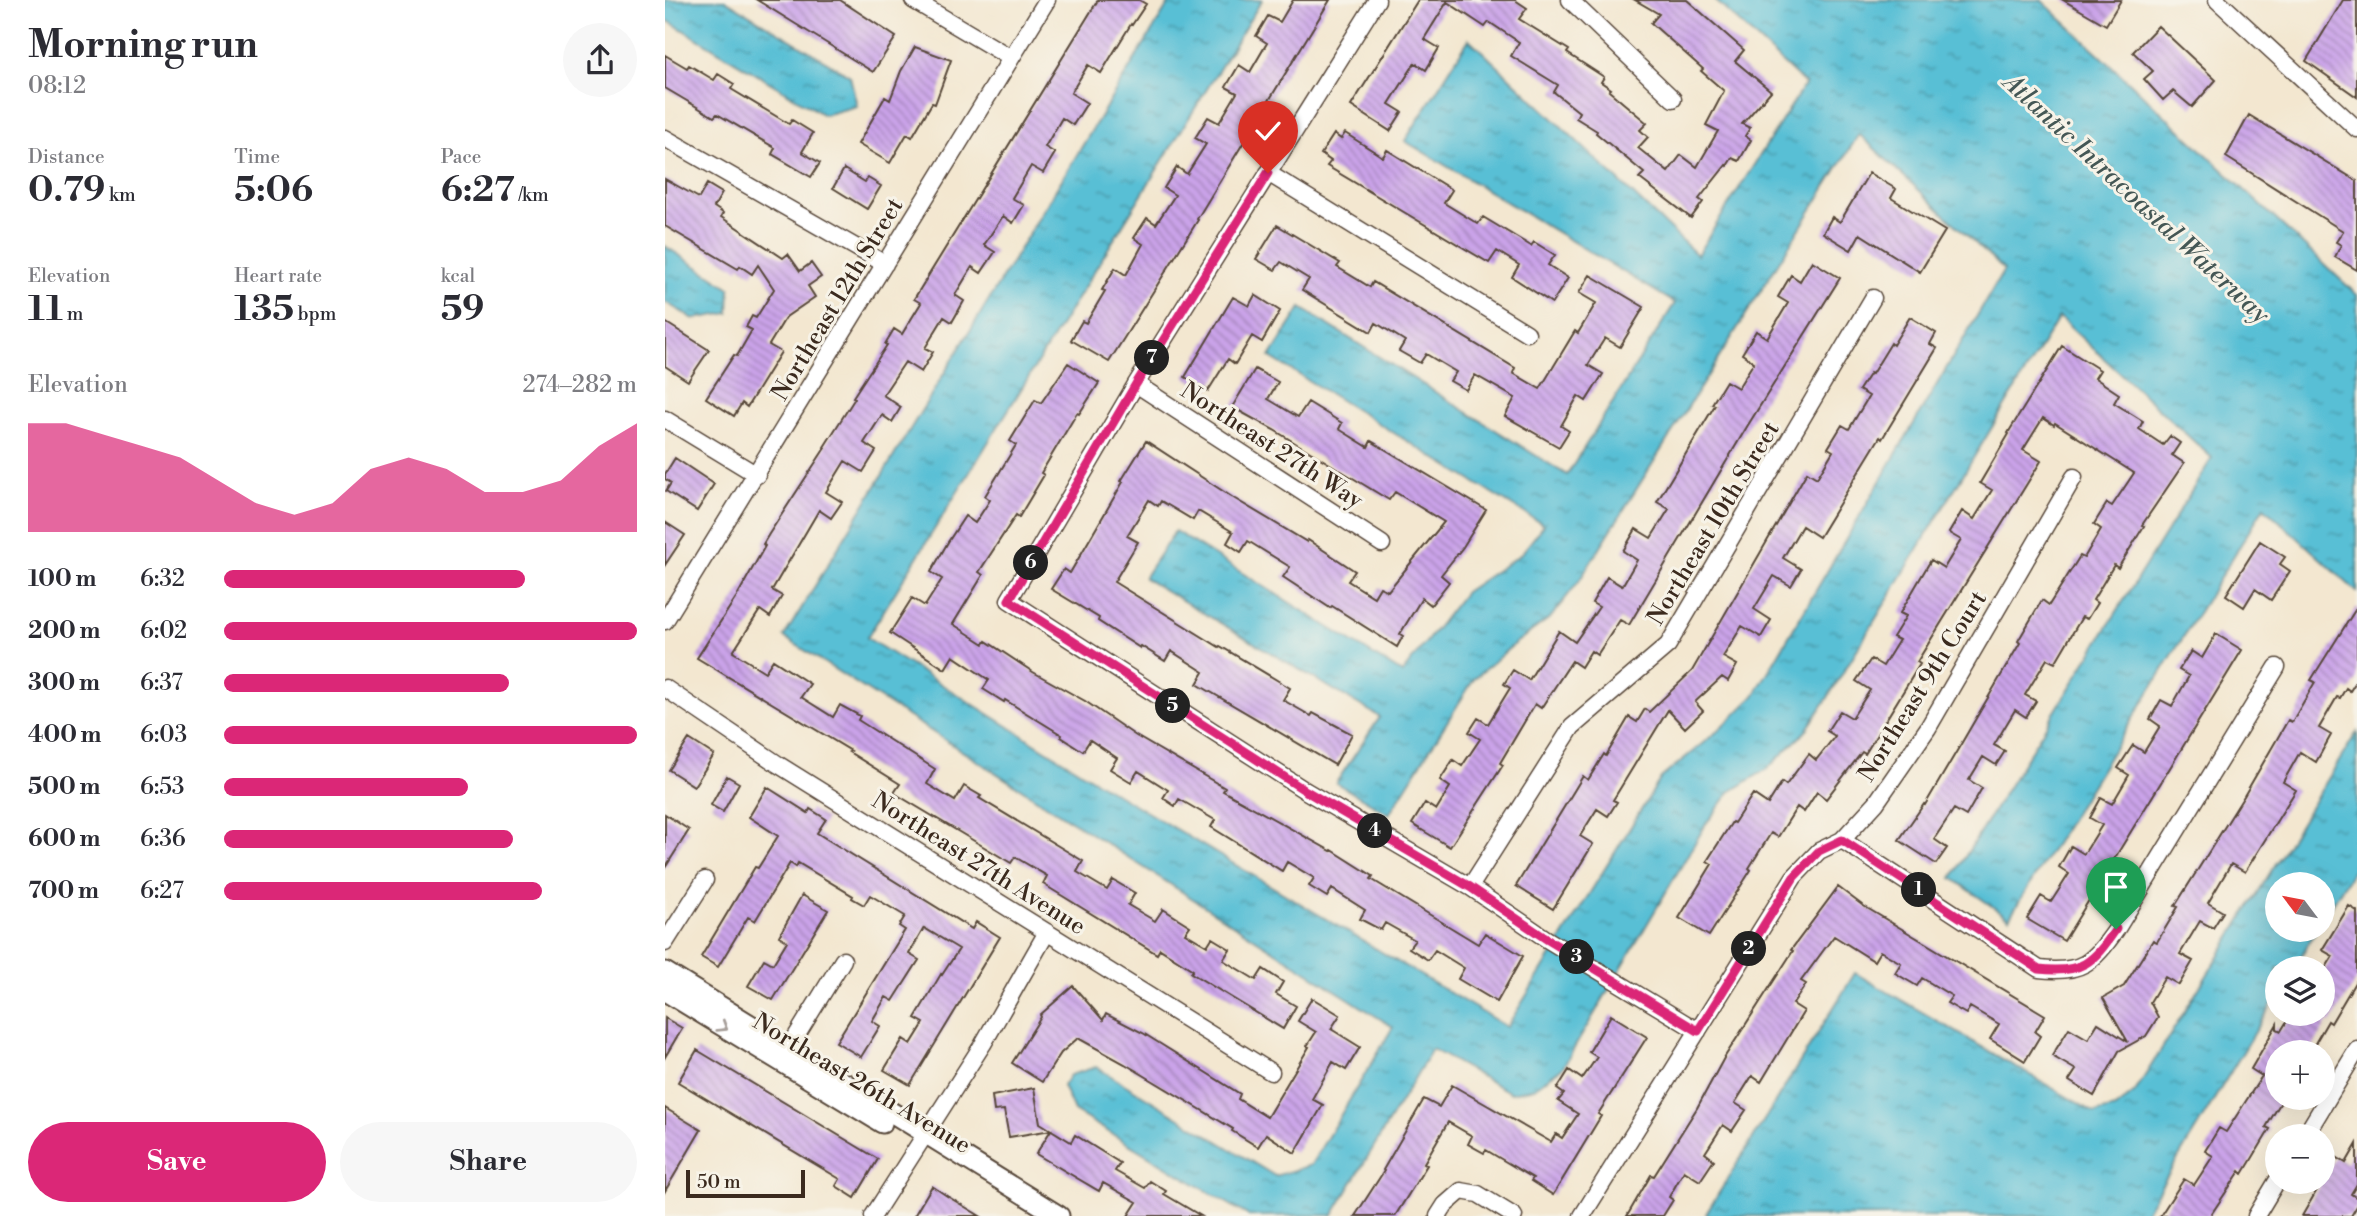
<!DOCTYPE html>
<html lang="en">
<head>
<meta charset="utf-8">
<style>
	body { margin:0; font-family:"Libre Bodoni",serif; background:#f7f7f7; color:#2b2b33; height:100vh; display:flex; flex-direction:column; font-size:26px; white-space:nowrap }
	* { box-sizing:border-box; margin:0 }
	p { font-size:23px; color:#7c7c81 }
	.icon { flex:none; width:38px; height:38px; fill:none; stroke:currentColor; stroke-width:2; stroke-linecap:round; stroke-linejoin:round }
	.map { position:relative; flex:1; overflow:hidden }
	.details { display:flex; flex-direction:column; background:#fff; width:665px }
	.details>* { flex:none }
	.needle { width:46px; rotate:302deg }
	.controls { position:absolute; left:1600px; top:872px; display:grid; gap:14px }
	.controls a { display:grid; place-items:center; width:70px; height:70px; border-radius:50%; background:#fff; box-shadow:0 7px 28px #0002; font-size:35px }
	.scale { position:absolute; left:21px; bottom:18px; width:119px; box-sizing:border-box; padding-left:7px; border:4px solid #3b2a1e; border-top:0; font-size:19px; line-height:24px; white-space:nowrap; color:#3b2a1e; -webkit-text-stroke:5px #f7f3e8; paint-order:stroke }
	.pin { position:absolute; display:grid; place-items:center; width:60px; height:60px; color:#fff; margin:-72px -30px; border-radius:50% 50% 50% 0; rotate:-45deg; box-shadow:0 0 7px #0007 }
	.pin .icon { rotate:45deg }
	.km { position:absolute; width:35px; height:35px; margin:-18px; border-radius:50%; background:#222; color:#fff; font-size:19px; line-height:35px; text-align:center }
	.round { display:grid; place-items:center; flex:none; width:74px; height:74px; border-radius:37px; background:#f7f7f7 }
	.summary { display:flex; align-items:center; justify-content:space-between; height:119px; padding:0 28px }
	h1 { font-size:38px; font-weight:700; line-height:52px }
	.metrics { display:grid; grid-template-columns:repeat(3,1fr); gap:10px; height:119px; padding:7px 28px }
	.metrics div { display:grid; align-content:center }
	.metrics b { font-size:35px; font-weight:700 }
	.metrics small { font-size:19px; font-weight:400 }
	.metrics p { font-size:19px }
	.chart { height:196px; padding:14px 28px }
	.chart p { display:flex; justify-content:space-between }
	.chart svg { width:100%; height:126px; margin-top:7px; fill:#db2777; opacity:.7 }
	.primary-button { display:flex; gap:14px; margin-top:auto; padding:14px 28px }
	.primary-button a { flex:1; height:80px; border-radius:42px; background:#db2777; color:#fff; font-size:28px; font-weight:700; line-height:80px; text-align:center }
	.primary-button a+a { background:#f7f7f7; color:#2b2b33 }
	ul { padding:0 28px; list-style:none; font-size:23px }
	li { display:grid; grid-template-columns:112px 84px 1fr; align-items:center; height:52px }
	li i { height:18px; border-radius:9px; background:#db2777 }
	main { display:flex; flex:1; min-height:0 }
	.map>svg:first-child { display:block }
	.water { fill:url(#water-ripples); stroke:#4a747a; stroke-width:2 }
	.building { fill:url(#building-back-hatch) }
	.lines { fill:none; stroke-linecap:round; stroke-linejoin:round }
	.minor-casing { stroke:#574639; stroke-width:19 }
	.tertiary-casing { stroke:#574639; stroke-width:23 }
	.minor { stroke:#fff; stroke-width:16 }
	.tertiary { stroke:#fff; stroke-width:19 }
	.oneway { stroke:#a79f9a }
	.route-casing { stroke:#fff; stroke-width:14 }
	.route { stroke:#db2777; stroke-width:9 }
	.labels { text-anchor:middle; stroke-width:6; stroke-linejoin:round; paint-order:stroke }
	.street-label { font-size:24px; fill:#3b2a1e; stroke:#f7f3e8 }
	.water-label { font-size:26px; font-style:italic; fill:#445755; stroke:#f7f3e8 }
</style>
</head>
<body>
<main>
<section class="details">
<div class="summary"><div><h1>Morning run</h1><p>08:12</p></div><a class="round"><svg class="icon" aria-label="share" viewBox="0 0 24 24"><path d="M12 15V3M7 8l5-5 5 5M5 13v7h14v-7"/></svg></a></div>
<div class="metrics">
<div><p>Distance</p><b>0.79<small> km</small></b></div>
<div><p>Time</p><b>5:06</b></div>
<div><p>Pace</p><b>6:27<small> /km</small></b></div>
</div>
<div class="metrics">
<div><p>Elevation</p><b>11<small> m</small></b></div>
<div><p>Heart rate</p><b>135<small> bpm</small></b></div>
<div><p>kcal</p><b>59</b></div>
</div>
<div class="chart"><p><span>Elevation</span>274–282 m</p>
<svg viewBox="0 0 160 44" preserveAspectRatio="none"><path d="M0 44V6L10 6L20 10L30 14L40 18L50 26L60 34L70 38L80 34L90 22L100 18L110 22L120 30L130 30L140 26L150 14L160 6V44z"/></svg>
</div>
<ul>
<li><b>100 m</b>6:32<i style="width:73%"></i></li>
<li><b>200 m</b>6:02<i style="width:100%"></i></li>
<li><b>300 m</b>6:37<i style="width:69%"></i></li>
<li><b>400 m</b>6:03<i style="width:100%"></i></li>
<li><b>500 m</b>6:53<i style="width:59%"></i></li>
<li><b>600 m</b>6:36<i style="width:70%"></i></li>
<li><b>700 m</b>6:27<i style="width:77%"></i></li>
</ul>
<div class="primary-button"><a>Save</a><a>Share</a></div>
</section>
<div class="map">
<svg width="1692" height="1216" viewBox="0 0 1692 1216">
	<defs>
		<pattern id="water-ripples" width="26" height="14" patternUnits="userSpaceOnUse" patternTransform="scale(1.75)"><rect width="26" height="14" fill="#58bfd5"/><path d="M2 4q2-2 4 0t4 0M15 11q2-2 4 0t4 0" fill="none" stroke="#4a9bac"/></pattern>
		<pattern id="building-back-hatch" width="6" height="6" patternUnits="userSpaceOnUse" patternTransform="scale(1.75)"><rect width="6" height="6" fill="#caa3e9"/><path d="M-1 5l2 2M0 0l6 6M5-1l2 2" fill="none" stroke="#a585bc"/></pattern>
	</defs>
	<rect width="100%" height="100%" fill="#f7f3e8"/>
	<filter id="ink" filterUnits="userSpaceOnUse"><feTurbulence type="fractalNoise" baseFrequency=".0143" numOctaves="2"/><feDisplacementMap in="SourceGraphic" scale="14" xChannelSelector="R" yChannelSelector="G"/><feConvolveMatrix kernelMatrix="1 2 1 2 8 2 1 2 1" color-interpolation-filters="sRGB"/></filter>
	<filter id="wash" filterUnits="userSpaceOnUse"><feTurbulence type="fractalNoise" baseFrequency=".00686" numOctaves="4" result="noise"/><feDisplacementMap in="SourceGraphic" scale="28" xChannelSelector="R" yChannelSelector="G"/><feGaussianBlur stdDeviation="1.57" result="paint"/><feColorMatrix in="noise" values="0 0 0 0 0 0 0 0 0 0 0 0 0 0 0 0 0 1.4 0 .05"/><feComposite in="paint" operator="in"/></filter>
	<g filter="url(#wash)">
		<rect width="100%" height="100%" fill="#f3e7d0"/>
		<!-- water -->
		<path class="water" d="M0,0H60L185,76L192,106L159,115L0,19Z
			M506,0H597L202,638L440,787L842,1027L996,778L1055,729L1089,696L1339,270L1194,134L914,581L886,617L849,644L809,679L724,814L671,783L715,717L479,578L510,531L737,673L800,592L856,554L879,525L605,357L636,308L902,475L1010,303L740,141L804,39L1032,255L1140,84L1050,0H1376L1692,295V592L1599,507L1344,918L1287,878L1547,458L1394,317L1162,699L1140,732L1102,769L1065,792L1041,824L898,1067L869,1088L846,1093L767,1049L668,1215L584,1216L409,1111L398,1086L405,1075L431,1067L610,1176L646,1165L728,1027L119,637Z
			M0,246L65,288L64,313L29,319L0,302Z
			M1692,732V864L1657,921V884H1612V929H1652L1629,968H1612V996L1478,1216H1044L1041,1214L1190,973L1430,1113L1450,1108L1470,1092Z"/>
		<g id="blocks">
			<!-- building -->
			<path class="building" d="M92,0H175L231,37L208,72Z
				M433,0H474L481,4L467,25L466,24L436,73L423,65L406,93L422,103L408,125L397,118L380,147L390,153L378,173L366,166L347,198L359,205L348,223L338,216L319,245L330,252L316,273L307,267L290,295L299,301L287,322L279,317L260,348L268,352L256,372L240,362L218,395L236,407L227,422L217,415L199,443L211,451L198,472L180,461L161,492L177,502L166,518L154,510L107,590L117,596L105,617L95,610L68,652L100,672L108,660L145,684L136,697L168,717L175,705L195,716L193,720L270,769L262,784L290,801L299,786L316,796L314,798L418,861L412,872L442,890L448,880L470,893L463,905L490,921L498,909L525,926L520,933L542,946L547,938L565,949L558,960L591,980L598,969L618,982L611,994L631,1006L618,1029L526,973L528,970L495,949L492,954L378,884L382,876L350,857L346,863L229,793L235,784L184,752L186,751L32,658L72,596L100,546L98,544L104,534L160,448L159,447L190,398L188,397L222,345L220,344L229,329L237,334L256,303L249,299Z
				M628,0H665L532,219L533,220L444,362L406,340L417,321L421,323L440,291L437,290L450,268L461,275L478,244L469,238L482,218L491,224L510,195L499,188L512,167L522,174L541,144L530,138L543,117L554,123L572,93L561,87L574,65L585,72L602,43L591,36L603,16L615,22Z
				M753,0H850L862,8L854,19L904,50L902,53L939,77L936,82L946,89L944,91L982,123L975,130L983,137L973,148L1003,172L1016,155L1032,167L1053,131L1041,125L1059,91L1036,71L1038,69L986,23L994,14L970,0H1022L1079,50L1070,61L1106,91L1077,124L1085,128L1080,136L1086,140L1074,161L1067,158L1062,166L1061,165L1034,199L1038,202L1026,218L974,178L979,173L931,133L932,131L911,118L914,112L889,92L893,85L846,56L854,42L824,22L820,27L782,2L759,39L774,48L761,70L750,63L724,104L737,112L725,131L686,106Z
				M1398,0H1456L1441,25Z
				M1678,0H1692V97L1641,61Z
				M1493,26L1551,80L1527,107L1508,91L1498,100L1479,79L1488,71L1468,52Z
				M250,47L286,60L270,104L267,103L247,137L242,134L225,163L193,144L220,97L225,100L236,71Z
				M0,55L22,68L24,65L49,80L53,74L69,84L66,89L124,124L127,120L148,133L137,152L155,163L146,177L107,154L110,148L52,114L49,117L0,88Z
				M1584,115L1692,181V270L1670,257L1676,245L1671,242L1678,231L1561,157Z
				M680,133L718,157L722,150L787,190L779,203L813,224L818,217L866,246L869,242L890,255L883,265L903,278L887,303L847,277L854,265L832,251L824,263L662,166L666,161L656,154L669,134L676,139Z
				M179,169L200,182L203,178L216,186L202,209L168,188Z
				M1204,173L1231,189L1226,198L1280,231L1255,272L1195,234L1186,250L1158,233L1167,217L1175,222Z
				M0,179L34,198L42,184L57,193L49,207L58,213L56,217L118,258L123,254L135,271L146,263L156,277L143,286L150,297L121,317L104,345L116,352L82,407L77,403L69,416L41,398L69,355L72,356L87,330L81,327L87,316L91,318L109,289L93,265L87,274L75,266L73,269L0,226Z
				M612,225L675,263L672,267L705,287L708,282L850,368L848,373L875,389L910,331L913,333L931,303L914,293L925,275L979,307L955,347L940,338L923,365L938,374L921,401L913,396L896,426L904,431L894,447L840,416L850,398L810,375L801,390L785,381L791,372L761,354L755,363L734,351L740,341L711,323L706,332L637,290L644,279L616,262L610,270L591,259Z
				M1147,261L1175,278L1083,425L964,625L955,620L932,655L926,651L916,667L907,661L876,708L870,704L835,763L838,765L785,847L747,824L760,803L771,810L785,787L775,780L788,760L797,766L815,739L804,732L813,718L823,724L845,688L839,684L848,670L864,680L894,631L910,642L934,607L927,603L942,577L957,586L972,560L958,551L971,529L986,538L1004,509L992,502L1050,405L1047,404L1061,381L1073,388L1089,362L1077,354L1091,331L1102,338L1123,303L1113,297L1126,275L1135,281Z
				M590,295L615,311L597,342L587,336L570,364L563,359L543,391L520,377L568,297L584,306Z
				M1245,317L1271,333L1265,344L1272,348L1217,439L1215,437L1154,537L1137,526L1118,558L1136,569L1126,586L1109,576L1089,609L1106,620L1096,637L1077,626L1058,657L1072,665L1063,681L1057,677L1030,702L1038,711L1020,728L1003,710L948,800L952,802L943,816L932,809L915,836L928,844L888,909L851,886L918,776L923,780L939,754L941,756L964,717L972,722L980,709L984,712L1027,671L1142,472L1152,478L1168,451L1163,448L1177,425L1184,429L1204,396L1194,390L1205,373L1207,374L1226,343L1228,345Z
				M0,322L44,350L23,381L0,366Z
				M1397,346L1435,370L1430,378L1454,394L1449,403L1478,421L1474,429L1498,445L1505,436L1515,443L1507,455L1519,463L1477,525L1479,526L1453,568L1449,565L1428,600L1432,603L1422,619L1417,617L1390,663L1382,659L1360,695L1371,701L1361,717L1350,710L1329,745L1340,751L1331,765L1318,757L1304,780L1317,788L1301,816L1289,809L1269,839L1282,848L1271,864L1234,840L1259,804L1260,805L1296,744L1355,643L1353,641L1377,600L1384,605L1415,556L1419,558L1436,529L1429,524L1442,503L1447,506L1469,473L1390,423L1389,425L1378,418L1358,450L1376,461L1252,662L1255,664L1200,754L1197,752L1161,799L1152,792L1139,812L1132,807L1113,837L1106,833L1084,868L1086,870L1044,936L1014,918L1047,864L1042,861L1067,822L1069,823L1088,794L1103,804L1117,782L1121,785L1144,754L1151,760L1170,736L1162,731L1175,711L1187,718L1205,690L1191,681L1206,659L1218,666L1234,640L1228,637L1241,616L1235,613L1266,560L1279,568L1296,540L1284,533L1297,511L1309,519L1327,490L1315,483L1344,434L1343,433Z
				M403,363L434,383L414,414L412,413L376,473L379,475L354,517L351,515L314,572L318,575L288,624L319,644L321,641L368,672L420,701L471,736L560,788L558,791L666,851L667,850L708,876L706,879L813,944L820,933L858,956L832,1002L793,979L799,968L770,950L763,960L744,948L750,940L720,923L716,930L695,919L700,910L667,889L662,897L644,886L649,878L622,862L617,871L546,827L550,820L514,799L510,806L498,798L503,790L473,771L466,782L445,769L452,758L425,740L418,751L396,737L397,735L340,700L339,702L318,689L324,680L288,656L280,669L225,633L247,598L260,606L277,579L266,572L283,542L300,516L310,523L325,500L320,496L351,445L345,441L370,400L376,403Z
				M590,369L613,382L603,399L633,417L643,402L677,423L674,429L703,447L706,441L821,510L798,547L776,575L784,582L766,605L757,598L735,634L738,636L732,647L667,606L665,608L618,577L625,567L583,541L576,552L562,543L568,532L533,511L528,520L496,501L493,506L484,500L462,536L473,542L449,582L554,647L555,646L625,688L618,700L646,716L648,713L687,734L670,765L532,684L539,672L506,651L500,661L476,646L475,648L433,621L434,618L386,589L399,569L405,573L458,482L456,481L481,441L570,499L642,542L643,540L690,571L683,581L709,597L715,587L723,591L779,522L730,492L724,500L609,430L567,407Z
				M10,458L49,484L32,511L1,491L6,483L0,479V474Z
				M0,522L20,535L0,565Z
				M1595,541L1620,557L1615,564L1625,571L1606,600L1590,589L1579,607L1561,595Z
				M1692,607V680L1685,691L1681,688L1675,698L1672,697L1654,728L1666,735L1651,762L1635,752L1618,782L1631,790L1580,872L1566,864L1543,903L1558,912L1548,928L1535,921L1515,954L1528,961L1514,985L1500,977L1485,1002L1493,1017L1481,1036L1454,1051L1429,1096L1404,1081L1411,1070L1387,1056L1404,1028L1423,1039L1433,1023L1463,1042L1438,998L1459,986L1488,940L1492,942L1513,907L1510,906L1579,796L1623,720L1627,722L1650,682L1646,680Z
				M1551,634L1577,650L1399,941L1362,919L1376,896L1386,902L1404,874L1394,867L1406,846L1419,854L1437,825L1425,818L1436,798L1447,804L1464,775L1453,768L1468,745L1479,752L1495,726L1485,719L1496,700L1507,706L1524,676L1514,670L1526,651L1537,658Z
				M24,739L49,755L29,786L4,770Z
				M62,776L74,783L58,812L46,805Z
				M102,787L143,813L145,809L161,819L152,833L307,929L311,922L335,937L245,1085L219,1070L238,1039L246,1044L259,1023L250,1018L276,974L277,975L294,949L259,928L244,954L254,960L228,1001L221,997L207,1021L215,1026L196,1057L171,1042L240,930L234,926L240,916L205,895L199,905L187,898L188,896L133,863L131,867L125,863L90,921L83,917L53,967L36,957L90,867L93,868L113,836L84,817Z
				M0,814L24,830L0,868Z
				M1173,887L1197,905L1380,1015L1370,1032L1375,1036L1360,1061L1325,1039L1334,1024L1305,1007L1301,1014L1282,1003L1287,996L1257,978L1252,986L1230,973L1236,963L1215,951L1209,961L1169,936L1136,981L1141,984L1128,1004L1139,1011L1096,1082L1087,1076L1070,1103L1081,1110L1067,1131L1058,1125L1040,1153L1049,1160L1035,1181L1019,1171L1004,1197L1008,1200L998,1216H962L986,1175L989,1176L1032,1108L1059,1058L1128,951L1126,950Z
				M137,895L163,910L108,1000L83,986L99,959L108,964L122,941L114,936Z
				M1684,906L1692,911V979L1666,1023L1663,1021L1645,1052H1612V1097H1619L1601,1127L1605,1129L1578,1174L1575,1171L1545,1216H1495L1519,1179L1529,1185L1548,1156L1540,1151L1554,1128L1561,1132L1597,1076L1586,1069L1612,1024V1029L1616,1031L1627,1013H1657V974L1668,956L1657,950Z
				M408,986L438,1020L441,1014L478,1033L575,1094L573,1099L602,1117L644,1047L642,1046L651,1032L633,1021L647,998L675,1015L666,1029L695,1047L681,1070L668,1062L647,1099L658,1105L630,1153L601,1134L593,1147L567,1131L568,1129L460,1064L413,1038L396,1053L377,1082L347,1063L376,1017L375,1015Z
				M946,1015L982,1037L933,1114L936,1116L888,1195L866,1181L868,1178L821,1150L819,1153L803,1144L807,1136L783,1122L759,1163L762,1165L730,1216H690L719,1171L718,1170L759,1099L774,1107L787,1085L886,1142L891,1134L897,1138L913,1114L893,1101L899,1094L892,1089L904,1070L917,1079L932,1057L924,1052Z
				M0,1018L17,1028L0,1057Z
				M32,1050L213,1159L190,1198L171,1186L175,1179L13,1082Z
				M369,1088L375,1123L406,1142L410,1135L455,1163L450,1171L480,1188L485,1181L501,1191L499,1194L536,1216H463L472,1202L438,1183L434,1191L371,1154L386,1130L344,1137L339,1110L329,1111L327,1096Z
				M0,1108L36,1130L0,1191Z
				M1692,1144V1184L1686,1194L1692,1198V1206L1686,1216H1637L1671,1157L1681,1163Z
				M267,1186L282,1196L315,1216H249Z"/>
		</g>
	</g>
	<g filter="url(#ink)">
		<use href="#blocks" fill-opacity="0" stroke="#574639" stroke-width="2"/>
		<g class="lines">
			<defs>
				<path id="minor" d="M248,0L346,58
					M712,0L471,384L344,600L641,791L805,887L883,940L1033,1031
					M905,0L1008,99
					M1552,0L1692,129
					M0,138L220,264
					M603,173L862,333
					M471,384L717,544
					M0,419L92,475
					M0,621L382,0
					M0,688L114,765L606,1072
					M1177,840L1374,969C1416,974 1428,963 1451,930L1612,667
					M805,887L907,727L1003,645L1208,298
					M0,943L40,880
					M124,1048L178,960
					M1640,1136L1692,1050
					M208,1216L318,1044L382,932
					M773,1216L780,1205L796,1191L813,1194L849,1216
					M917,1216L1129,877L1154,851L1177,840L1211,803L1263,728L1409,477
					M1591,1216L1612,1181"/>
				<path id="tertiary" d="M0,972L394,1216
					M0,991L217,1123"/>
			</defs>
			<!-- minor casing -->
			<use href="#minor" class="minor-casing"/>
			<!-- tertiary casing -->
			<use href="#tertiary" class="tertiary-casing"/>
			<!-- minor -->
			<use href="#minor" class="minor"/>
			<!-- tertiary -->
			<use href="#tertiary" class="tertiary"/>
		</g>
		<!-- one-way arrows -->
		<defs><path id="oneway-chevron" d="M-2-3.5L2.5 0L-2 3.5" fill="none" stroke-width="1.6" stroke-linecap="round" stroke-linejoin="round" transform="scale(1.75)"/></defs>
		<use class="oneway" href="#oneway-chevron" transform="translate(58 1027) rotate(32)"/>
	</g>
	<g class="lines" filter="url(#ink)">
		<defs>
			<path id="route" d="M603,173L471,384L344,600L641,791L805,887L883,940L1033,1031L1129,877L1154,851L1177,840L1374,969C1417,974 1428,963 1451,929"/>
		</defs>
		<!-- route casing -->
		<use href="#route" class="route-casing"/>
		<!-- route -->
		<use href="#route" class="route"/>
	</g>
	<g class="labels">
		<!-- street labels -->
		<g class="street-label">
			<text transform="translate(172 299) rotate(-59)" y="8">Northeast 12th Street</text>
			<text transform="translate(607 445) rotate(33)" y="8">Northeast 27th Way</text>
			<text transform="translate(1048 523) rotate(-59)" y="8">Northeast 10th Street</text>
			<text transform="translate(1257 686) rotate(-58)" y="8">Northeast 9th Court</text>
			<text transform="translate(314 863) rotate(32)" y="8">Northeast 27th Avenue</text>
			<text transform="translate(197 1083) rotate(31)" y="8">Northeast 26th Avenue</text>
		</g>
		<!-- water labels -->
		<g class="water-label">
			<text transform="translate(1472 198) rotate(43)" y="9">Atlantic Intracoastal Waterway</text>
		</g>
	</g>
</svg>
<div class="controls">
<a><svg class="needle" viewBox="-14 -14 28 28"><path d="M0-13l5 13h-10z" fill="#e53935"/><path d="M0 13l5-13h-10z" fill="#7c7c81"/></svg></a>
<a><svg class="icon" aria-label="layers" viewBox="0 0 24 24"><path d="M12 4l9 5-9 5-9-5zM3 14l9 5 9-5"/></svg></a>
<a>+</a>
<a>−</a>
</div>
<div class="scale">50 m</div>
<div class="pin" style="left:1451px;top:929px;background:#1e9e55"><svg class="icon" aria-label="arrive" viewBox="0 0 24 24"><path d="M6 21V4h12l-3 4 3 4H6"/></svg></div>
<div class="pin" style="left:603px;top:173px;background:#d93025"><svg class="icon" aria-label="check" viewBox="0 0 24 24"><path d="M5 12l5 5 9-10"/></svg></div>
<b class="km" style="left:1254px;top:890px">1</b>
<b class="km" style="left:1084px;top:949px">2</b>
<b class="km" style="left:912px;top:957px">3</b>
<b class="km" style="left:710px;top:831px">4</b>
<b class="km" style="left:508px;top:706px">5</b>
<b class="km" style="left:366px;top:563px">6</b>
<b class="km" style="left:487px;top:358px">7</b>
</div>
</main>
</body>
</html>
